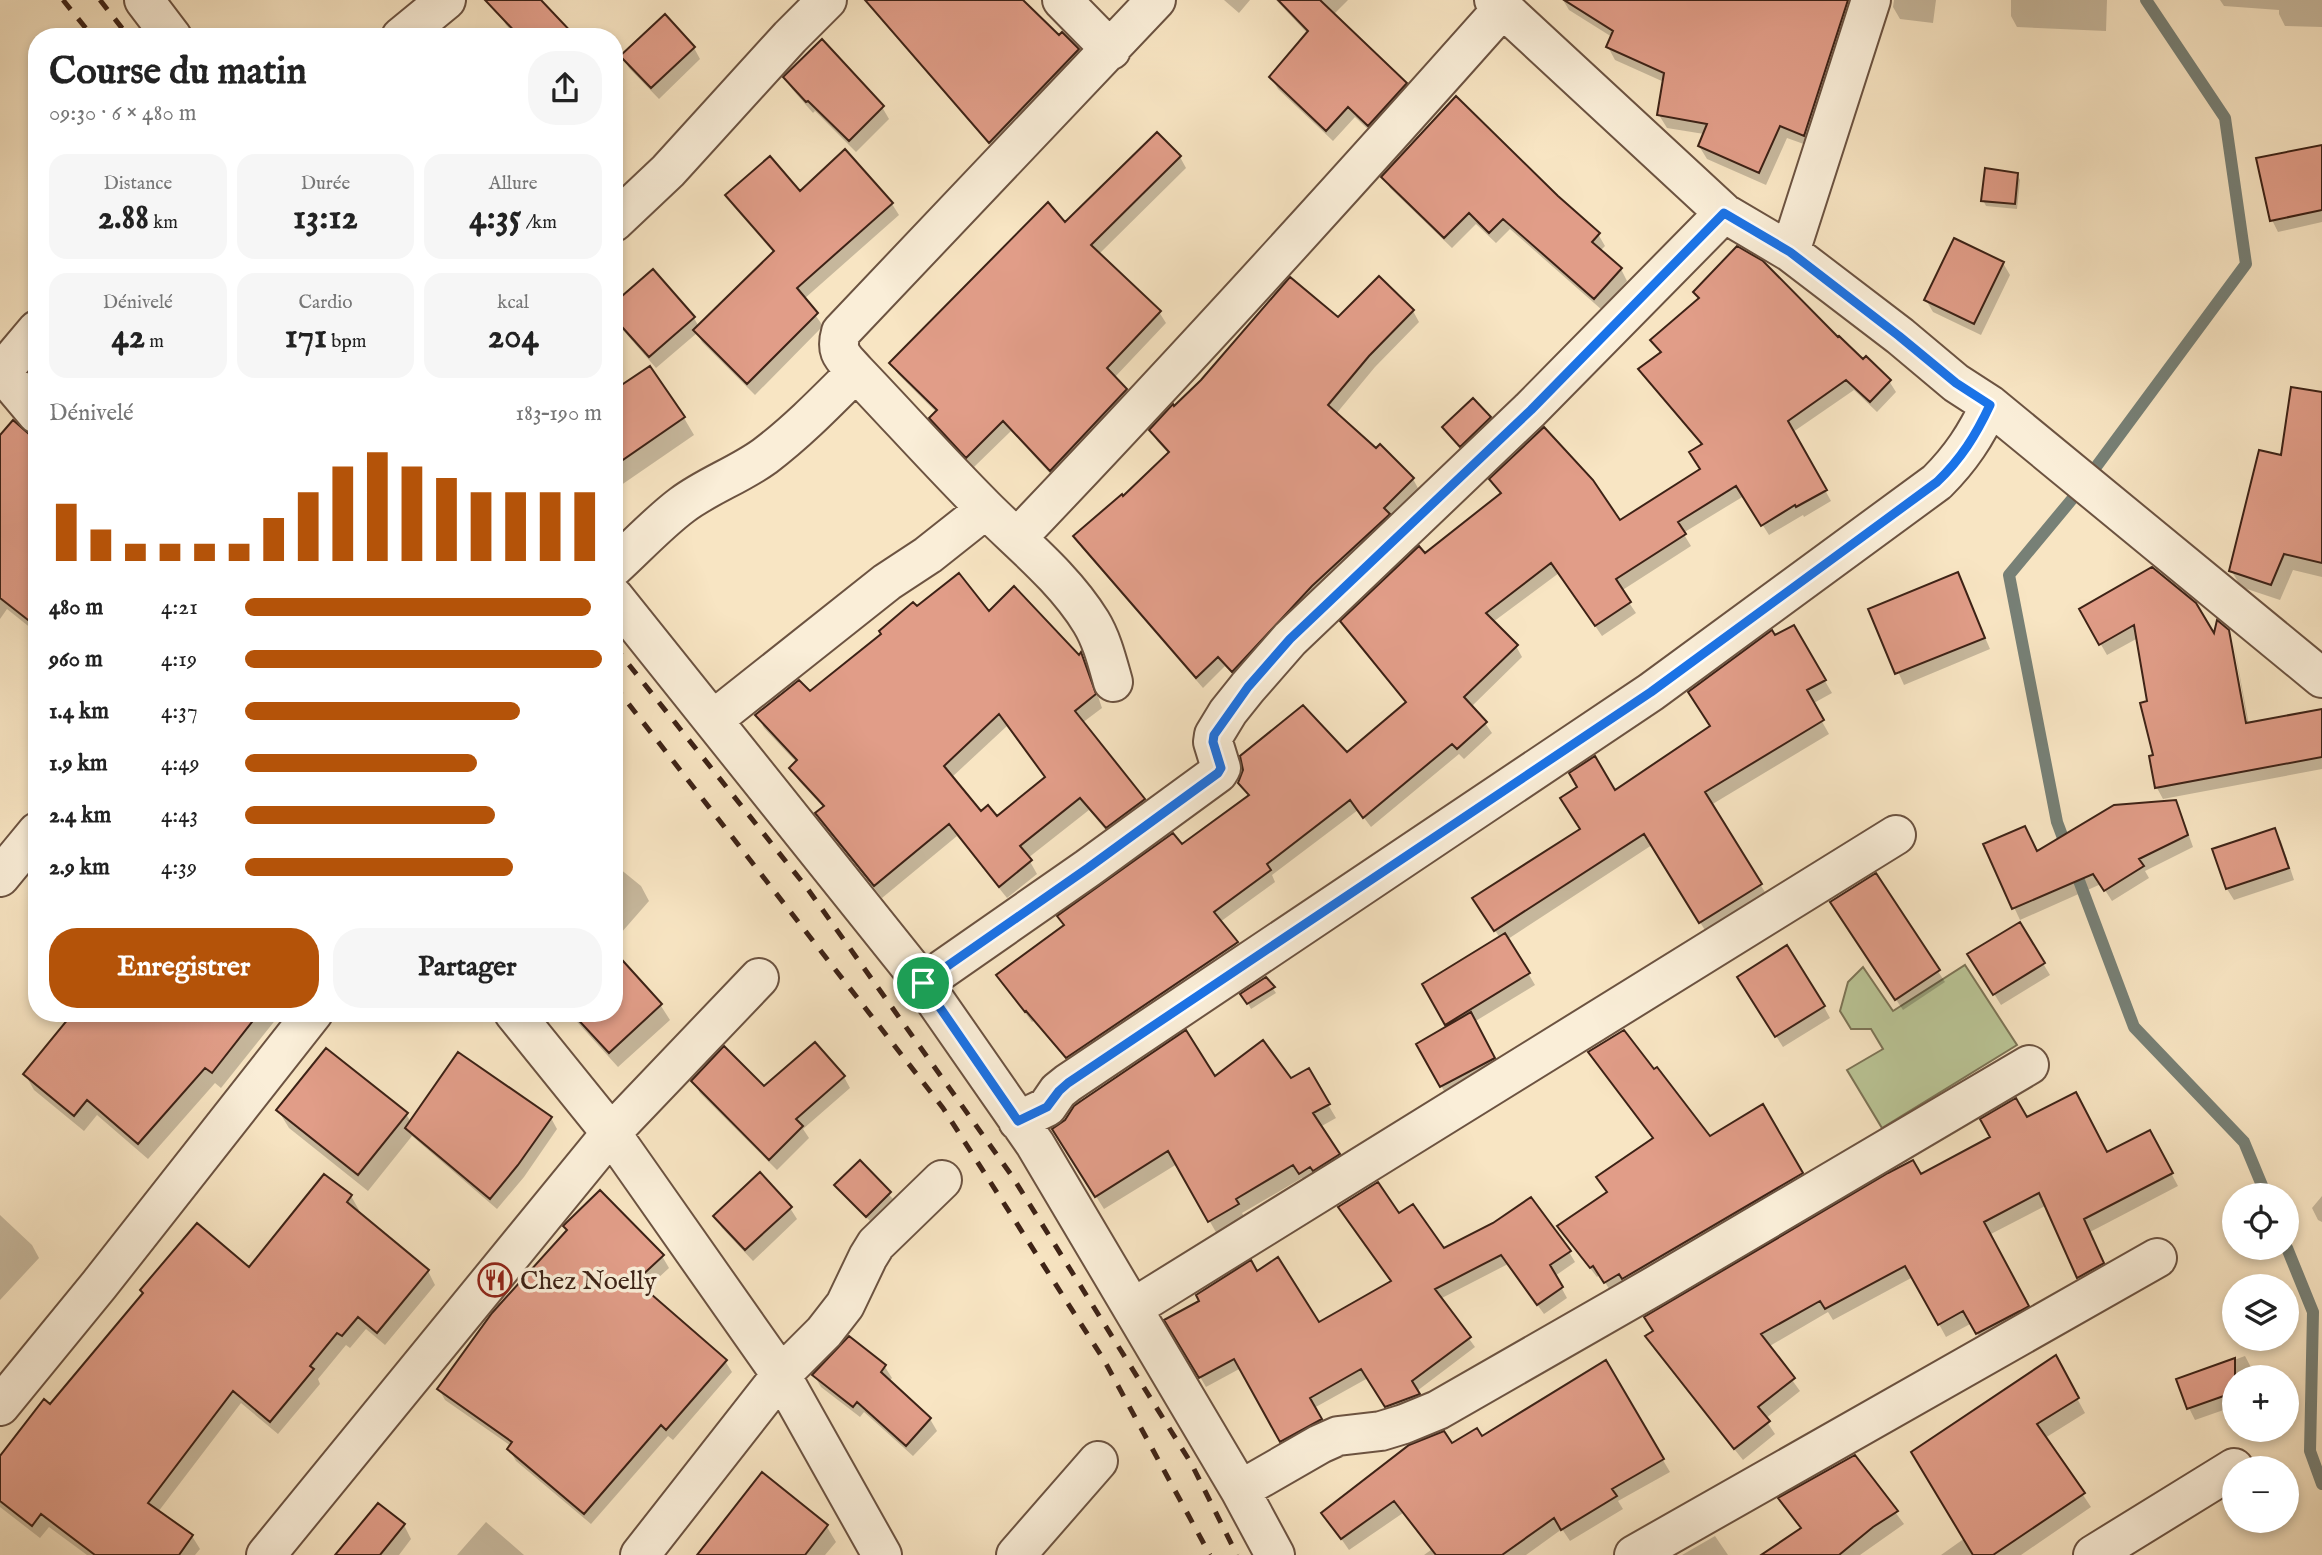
<!DOCTYPE html>
<html lang="fr">
<head>
<meta charset="utf-8">
<style>
	body { margin:0; font-family:"IM FELL English",serif; background:#f6f6f6; color:#222; height:100vh; display:flex; flex-direction:column; font-size:26px; white-space:nowrap }
	* { box-sizing:border-box; margin:0 }
	p { font-size:23px; color:#767676 }
	.icon { flex:none; width:38px; height:38px; fill:none; stroke:currentColor; stroke-width:2; stroke-linecap:round; stroke-linejoin:round }
	.map { position:relative; flex:1; overflow:hidden }
	.side { position:absolute; left:28px; top:28px; width:595px; height:994px; display:flex; flex-direction:column; background:#fff; border-radius:28px; box-shadow:0 4px 10px #0003 }
	.side>* { flex:none }
	.buttons { position:absolute; left:2222px; top:1183px; display:grid; gap:14px }
	.buttons a { display:grid; place-items:center; width:77px; height:77px; border-radius:50%; background:#fff; box-shadow:0 4px 10px #0003; font-size:35px }
	.pin { position:absolute; display:grid; place-items:center; width:60px; height:60px; color:#fff; margin:-30px; border:4px solid #fff; border-radius:50%; box-shadow:0 2px 7px #0007 }
	.round { display:grid; place-items:center; flex:none; width:74px; height:74px; border-radius:28px; background:#f6f6f6 }
	.summary { display:flex; align-items:center; justify-content:space-between; height:119px; padding:0 21px }
	h1 { font-size:38px; font-weight:800; line-height:52px }
	.stats { display:grid; grid-template-columns:repeat(3,1fr); gap:10px; height:119px; padding:7px 21px }
	.stats div { display:grid; align-content:center; border-radius:18px; background:#f6f6f6; text-align:center }
	.stats b { font-size:35px; font-weight:800 }
	.stats small { font-size:19px; font-weight:400 }
	.stats p { font-size:19px }
	.chart { height:196px; padding:14px 21px }
	.chart p { display:flex; justify-content:space-between }
	.chart svg { width:100%; height:126px; margin-top:7px; stroke:#b45309; stroke-width:6 }
	.cta { display:flex; gap:14px; margin-top:auto; padding:14px 21px }
	.cta a { flex:1; height:80px; border-radius:28px; background:#b45309; color:#fff; font-size:28px; font-weight:800; line-height:80px; text-align:center }
	.cta a+a { background:#f6f6f6; color:#222 }
	ul { padding:0 21px; list-style:none; font-size:23px }
	li { display:grid; grid-template-columns:112px 84px 1fr; align-items:center; height:52px }
	li i { height:18px; border-radius:9px; background:#b45309 }
	.map>svg:first-child { display:block }
	.grass { fill:#bac596; stroke:#7c7456; stroke-width:2 }
	.shadow { fill:#0003; fill-rule:evenodd }
	.lines { fill:none; stroke-linecap:round; stroke-linejoin:round }
	.stream { stroke:#778076; stroke-width:12 }
	.building { fill:#e19d88; stroke:#3d2216; stroke-width:2; fill-rule:evenodd }
	.minor-casing { stroke:#6c5341; stroke-width:42 }
	.minor { stroke:#faeed8; stroke-width:38 }
	.rail { stroke:#3d2216; stroke-width:5; stroke-dasharray:12 12; stroke-linecap:butt }
	.route-casing { stroke:#fff; stroke-width:14 }
	.route { stroke:#1a73e8; stroke-width:9 }
	.labels { text-anchor:middle; stroke-width:7; stroke-linejoin:round; paint-order:stroke }
	.poi-label { font-size:26px; fill:#3d2216; stroke:#faeed8; text-anchor:start }
</style>
</head>
<body>
<div class="map">
<svg width="2322" height="1555" viewBox="0 0 2322 1555">
	<rect width="100%" height="100%" fill="#f8e5c3"/>
	<filter id="stains"><feTurbulence type="fractalNoise" baseFrequency=".00286" numOctaves="4"/><feColorMatrix values="0 0 0 0 .2 0 0 0 0 .09 0 0 0 0 .02 0 0 0 .5 -.17"/></filter>
	<radialGradient id="worn" r=".72"><stop offset=".6" stop-color="#630" stop-opacity="0"/><stop offset="1" stop-color="#630" stop-opacity=".3"/></radialGradient>
	<!-- grass -->
	<path class="grass" d="M1965,965L2017,1045L1882,1128L1847,1070L1883,1049L1871,1029H1851L1840,1011L1848,982L1863,967L1893,1011Z"/>
	<!-- shadow -->
	<path class="shadow" d="M514,0H539L571,37H517L506,25L500,14Z
		M867,0H1020L1059,38L1078,50L1084,61L997,153L873,10Z
		M1224,0H1250L1239,13Z
		M1276,0H1348L1333,15L1405,84L1412,96L1375,136L1355,117L1333,141L1278,89L1271,77L1308,34Z
		M1563,0H1860L1812,147L1787,138L1766,185L1707,159L1699,146L1704,134L1667,128L1659,115L1664,82L1615,60L1608,47L1612,37L1569,10Z
		M1894,0H1936L1933,23L1900,19L1893,7Z
		M2011,0H2107L2106,31L2017,27L2011,16Z
		M2220,0H2322V27L2285,26L2279,14V10L2224,6Z
		M694,48L700,59L659,99L629,68L622,56Z
		M785,77L882,107L889,119L856,152L815,111L813,113L792,89Z
		M1157,134L1180,157L1186,168L1098,255L1159,312L1166,323L1114,378L1126,390L1132,401L1057,481L1011,431L974,467L938,429L931,418L937,413L898,374L891,363L1065,224Z
		M2322,146V222L2278,232L2272,220Z
		M845,152L892,204L899,215L804,299L823,326L755,395L702,342L697,333L656,368L615,321L614,305L694,318L699,327L774,253L734,207L727,196L800,193Z
		M2017,174L2020,180L2017,209L1986,206L1983,200Z
		M1384,177L1598,234L1605,246L1600,251L1621,269L1627,281L1602,310L1510,229L1496,243L1476,224L1452,248L1390,188Z
		M2003,263L2010,275L1981,335L1933,312L1926,300Z
		M1379,278L1413,311L1419,322L1375,367L1336,414L1413,479L1419,490L1239,681L1225,666L1203,688L1082,548L1075,537L1123,498L1169,454L1157,441L1151,430L1338,320Z
		M1695,292L1838,340L1889,381L1896,392L1877,412L1854,390L1793,432L1831,501L1804,517L1803,515L1769,535L1744,496L1683,533L1691,546L1621,591L1636,613L1602,636L1559,573L1493,622L1516,646L1522,657L1471,707L1485,723L1492,733L1464,759L1459,754L1371,827L1358,810L1272,875L1275,882L1220,922L1243,954L1073,1068L1034,1021L1032,1022L1005,986L1182,846L1249,797L1240,783L1347,754L1407,704L1349,632L1342,622L1502,495L1491,479L1620,522L1702,470V445L1647,380L1641,369L1661,354L1653,340L1699,300Z
		M614,392L684,418L694,435L614,490Z
		M2322,393V577L2293,570L2280,600L2241,587L2231,570L2283,457Z
		M1489,418L1492,423L1464,451L1447,432Z
		M0,438L37,464V633L7,609L0,619Z
		M1963,586L1990,649L1904,685L1870,610Z
		M917,608L989,613L1079,657L1081,655L1088,667L1102,708L1082,723L1144,800L1151,813L1114,840L1089,810L1028,858L1037,874L1007,898L957,836L882,898L825,826L817,814L824,808L799,781L791,768L797,763L764,728L757,715L810,694ZM1007,726L1046,779L996,819L981,813L951,778Z
		M2081,610L2214,638L2246,732H2249L2233,639L2249,725L2322,717V769L2163,799L2157,788L2156,757L2149,703L2138,638L2107,655Z
		M1793,627L1832,693L1812,704L1829,734L1711,805L1768,897L1708,935L1652,845L1508,939L1535,985L1474,1022L1500,1070L1448,1098L1418,1045L1448,1027L1424,984L1500,938L1482,911L1582,830L1614,792L1712,727L1775,638Z
		M614,758L621,769L614,776Z
		M2175,801L2181,813L2193,847L2145,871L2149,878L2112,901L2101,884L2020,920L1985,845L2037,853Z
		M2274,830L2281,841L2294,880L2234,900L2227,889L2214,850Z
		M614,864L641,886L649,901L614,941Z
		M1875,876L1945,982L1903,1010L1839,914Z
		M2019,924L2050,975L2001,1005L1970,955Z
		M614,954L661,1006L670,1020L618,1067L569,1013H614Z
		M1266,979L1276,993L1251,1009L1243,994Z
		M1746,989L1824,1007L1830,1018L1783,1047Z
		M75,1013H281L221,1088L215,1083L148,1159L97,1115L84,1131L34,1090L25,1074Z
		M1590,1053L1709,1138L1762,1107L1808,1183L1611,1292L1600,1274L1597,1277L1565,1236L1608,1194L1654,1139Z
		M1308,1071L1336,1118L1320,1127L1346,1168L1308,1186L1302,1178L1242,1213L1245,1218L1217,1234L1177,1164L1104,1209L1062,1143L1215,1079L1290,1081Z
		M844,1077L850,1088L803,1129L809,1138L777,1170L700,1093L693,1081L764,1089Z
		M278,1110L406,1114L411,1122L551,1118L557,1129L524,1177L497,1209L412,1136L368,1191L289,1128Z
		M2026,1119L2107,1154L2156,1145L2178,1186L2090,1232L2110,1276L2086,1289L2047,1205L1989,1235L2034,1319L1984,1346L1972,1323L1946,1337L1913,1277L1833,1320L1828,1312L1768,1347L1800,1391L1765,1419L1775,1434L1743,1460L1654,1349L1647,1336L1920,1176Z
		M860,1163L893,1199L870,1221L839,1190Z
		M351,1196L359,1210L356,1212L428,1271L435,1285L385,1345L366,1329L350,1348L346,1345L318,1379L320,1384L278,1434L241,1403L158,1512L192,1536L200,1549L195,1555H87L49,1527L40,1538L0,1507V1459L50,1406Z
		M2322,1196V1222L2318,1220L2312,1208Z
		M790,1208L797,1219L753,1261L722,1228L715,1217Z
		M0,1215L32,1245L39,1258L0,1300Z
		M1398,1216L1444,1251L1569,1252L1575,1262L1555,1276L1567,1298L1544,1314L1508,1264L1440,1299L1475,1347L1417,1391L1424,1404L1392,1416L1368,1378L1314,1408L1326,1430L1287,1451L1241,1368L1206,1387L1167,1320L1257,1274L1319,1324L1392,1282Z
		M662,1256L669,1268L644,1291L725,1361L732,1372L673,1440L668,1436L591,1524L516,1461L509,1449L511,1446L445,1400L439,1389Z
		M849,1338L885,1367L892,1378L889,1381L930,1419L937,1431L913,1456L864,1412L860,1417L821,1387L814,1375Z
		M2245,1356L2256,1377H2235V1406L2195,1420L2189,1408L2179,1380Z
		M2055,1358L2085,1413L2045,1438L2091,1507L2021,1555H1941L1965,1538Z
		M1605,1362L1670,1472L1618,1501L1623,1509L1570,1541L1562,1529L1526,1555H1424L1431,1550L1403,1513L1349,1550L1324,1514L1451,1445L1481,1439Z
		M1854,1457L1904,1524L1860,1555H1765L1802,1529L1780,1499Z
		M762,1475L827,1527L836,1542L825,1555H699Z
		M486,1522L524,1555H457Z
		M404,1525L411,1539L399,1555H337Z
		M1715,1536L1728,1555H1682Z"/>
	<g class="lines">
		<!-- stream -->
		<path class="stream" d="M2146,0L2225,118L2246,264L2073,498L2009,575L2057,822L2134,1027L2244,1142L2266,1195
			M2287,1248L2313,1312L2310,1451L2322,1484"/>
	</g>
	<!-- building -->
	<path class="building" d="M485,0H541L576,37H520Z
		M865,0H1023L1059,35L1062,32L1079,49L989,143Z
		M1278,0H1320L1407,83L1368,126L1348,107L1326,131L1269,77L1308,31Z
		M1564,0H1848L1804,136L1780,126L1759,173L1698,146L1707,124L1657,115L1664,73L1606,47L1613,31Z
		M665,14L695,47L651,88L620,56Z
		M822,39L884,106L849,141L808,101L806,102L783,77Z
		M1456,96L1558,196L1600,233L1592,242L1622,268L1594,299L1503,219L1489,233L1469,213L1444,238L1381,177Z
		M1157,132L1181,156L1091,245L1161,311L1107,368L1127,389L1050,471L1003,421L966,458L929,418L937,410L889,363L1048,202L1065,222Z
		M2322,145V210L2270,221L2256,158Z
		M845,149L893,203L797,288L818,313L747,384L693,330L774,251L725,195L770,156L800,191Z
		M1985,168L2018,173L2015,204L1981,201Z
		M1954,238L2004,262L1974,324L1924,300Z
		M1737,246L1763,261L1838,337L1839,336L1863,359L1866,356L1891,380L1870,402L1846,380L1788,421L1827,490L1796,507L1795,505L1761,526L1736,486L1678,522L1686,534L1616,579L1631,602L1595,626L1551,563L1486,613L1518,645L1464,697L1487,722L1457,749L1452,744L1363,818L1350,800L1267,864L1271,870L1214,912L1238,942L1066,1058L1026,1011L1025,1012L996,975L1064,925L1057,916L1173,833L1182,844L1249,795L1238,783L1243,770L1240,756L1303,705L1347,752L1406,702L1340,621L1419,546L1425,553L1501,493L1489,479L1544,427L1593,480L1620,520L1700,469L1689,452L1702,444L1638,369L1661,352L1650,340L1699,298L1693,292Z
		M653,269L695,317L649,357L614,318V303Z
		M1379,276L1414,310L1369,356L1328,405L1376,448L1380,444L1414,478L1384,508L1390,514L1312,586L1232,672L1218,657L1196,678L1073,536L1122,494L1123,496L1169,452L1149,430L1173,404L1174,406L1201,380L1290,277L1338,317Z
		M650,366L685,417L614,466V390Z
		M2291,387L2322,392V563L2284,554L2271,585L2229,571L2259,450L2281,455Z
		M1473,398L1491,417L1460,447L1442,427Z
		M13,420L29,434L37,435V627L0,598V435Z
		M2152,567L2196,603L2214,633L2217,620L2229,630L2246,723L2322,709V757L2155,788L2149,756L2153,755L2140,703L2147,701L2134,625L2099,645L2079,609Z
		M1958,572L1985,638L1895,674L1868,609Z
		M959,573L989,611L1014,586L1079,655L1081,652L1096,694L1075,711L1145,799L1106,828L1080,798L1020,846L1032,860L999,887L949,824L874,886L815,813L824,806L789,768L797,760L755,715L799,680L810,691L881,634L879,631L913,602L917,606ZM999,714L1045,777L997,816L988,805L981,811L944,766Z
		M1794,625L1826,680L1807,690L1824,720L1705,792L1762,884L1699,923L1644,834L1494,931L1472,898L1580,829L1560,798L1577,787L1569,773L1595,756L1615,790L1710,726L1688,692L1772,630L1775,635Z
		M2176,800L2188,835L2139,859L2144,866L2104,891L2093,874L2012,909L1983,844L2025,826L2037,851L2114,805Z
		M2275,828L2289,868L2226,889L2212,849Z
		M1876,873L1940,970L1895,1000L1830,902Z
		M2020,922L2045,963L1993,995L1967,954Z
		M1505,933L1530,973L1445,1025L1422,984Z
		M1787,945L1825,1006L1775,1037L1737,977Z
		M614,951L662,1004L609,1053L572,1013H614Z
		M1266,977L1275,987L1247,1004L1240,994Z
		M1471,1012L1495,1058L1440,1087L1416,1044Z
		M73,1013H259L212,1073L205,1068L138,1144L87,1100L74,1116L23,1074Z
		M1186,1030L1215,1076L1263,1040L1291,1078L1309,1068L1330,1104L1313,1113L1340,1154L1313,1171L1310,1167L1299,1174L1293,1165L1236,1199L1239,1204L1208,1222L1168,1151L1095,1197L1052,1129L1065,1120L1074,1106L1081,1101Z
		M1624,1030L1654,1069L1657,1067L1710,1136L1763,1104L1803,1173L1622,1279L1619,1274L1604,1283L1593,1266L1590,1268L1557,1226L1607,1192L1596,1177L1653,1138L1588,1052Z
		M815,1042L845,1076L796,1119L803,1126L769,1160L691,1081L724,1046L764,1086Z
		M326,1048L408,1113L358,1175L276,1110Z
		M458,1052L552,1117L518,1165L490,1199L405,1128Z
		M2076,1092L2107,1152L2150,1130L2173,1173L2084,1219L2104,1263L2077,1278L2039,1193L1984,1222L2029,1306L2020,1311L1976,1334L1963,1311L1938,1325L1905,1266L1825,1309L1820,1301L1761,1334L1795,1378L1758,1407L1770,1421L1734,1449L1645,1336L1653,1331L1644,1317L1888,1173L1913,1160L1921,1174L1990,1137L1980,1119L2016,1098L2027,1117Z
		M860,1160L891,1192L866,1217L834,1185Z
		M760,1172L792,1207L745,1250L713,1216Z
		M324,1174L352,1195L347,1202L429,1270L377,1333L358,1317L342,1336L337,1333L310,1366L314,1369L270,1422L233,1391L148,1503L193,1535L179,1555H95L41,1514L32,1526L0,1501V1456L44,1399L50,1404L143,1293L140,1290L197,1223L249,1267Z
		M1378,1182L1399,1213L1413,1204L1444,1248L1493,1223L1531,1197L1571,1251L1550,1265L1563,1287L1537,1305L1501,1255L1435,1289L1471,1337L1412,1381L1420,1394L1385,1407L1361,1369L1310,1398L1322,1419L1280,1442L1234,1359L1199,1378L1164,1320L1199,1301L1196,1295L1251,1260L1257,1271L1278,1257L1319,1322L1391,1281L1338,1207Z
		M600,1190L664,1255L636,1281L727,1360L666,1430L661,1425L584,1514L507,1449L512,1442L437,1389L492,1313L567,1230L563,1226L566,1223Z
		M849,1336L886,1365L881,1372L931,1418L906,1446L857,1402L853,1407L812,1375Z
		M2056,1355L2079,1398L2037,1424L2085,1493L1993,1555H1973L1911,1452Z
		M2235,1358V1392L2187,1409L2176,1379Z
		M1606,1360L1664,1459L1612,1489L1617,1496L1561,1530L1554,1518L1502,1555H1436L1394,1501L1341,1539L1321,1513L1409,1445L1444,1431L1452,1443L1477,1428L1482,1436Z
		M1855,1455L1898,1511L1873,1527L1839,1555H1761L1801,1528L1778,1498Z
		M762,1472L828,1525L805,1555H697Z
		M378,1503L405,1524L380,1555H335Z"/>
	<g class="lines">
		<defs>
			<path id="minor" d="M144,0L172,37
				M1062,0L1111,50
				M1494,0L1724,213L1790,252L1900,336L1956,383L1990,405L2322,678
				M401,37L446,0
				M614,222L668,171L790,37L827,0
				M1790,252L1871,0
				M0,370L37,414
				M0,374L37,330
				M1017,538C1183,364 1344,187 1503,8
				M614,567C636,547 658,523 682,505C707,486 739,475 765,456C798,431 827,401 856,372
				M614,597L923,983L1035,1144L1240,1490L1275,1555
				M1113,682C1107,661 1102,640 1091,622C1064,578 1021,544 985,508C941,464 899,417 856,372C843,357 835,353 841,332L1156,0
				M713,720L887,582L928,555L986,509
				M0,877L37,832
				M923,983L1088,868L1218,773L1221,768L1213,742L1214,735L1228,712L1248,687L1290,639L1530,410L1724,213
				M514,1013L611,1133L781,1375L882,1555
				M1018,1121L1047,1107L1058,1091L1068,1083L1651,692L1937,482C1961,458 1976,435 1990,405
				M1133,1308L1896,835
				M0,1406L99,1285L313,1013
				M1240,1490L1320,1444L1338,1436L1381,1431L1404,1424L1438,1410L1656,1285L2029,1065
				M266,1555L611,1133L759,978
				M640,1555L781,1375L824,1332L845,1305L868,1257L876,1244L942,1180
				M1016,1555L1098,1461
				M1634,1555L2157,1258
				M2093,1555L2234,1468"/>
		</defs>
		<!-- minor casing -->
		<use href="#minor" class="minor-casing"/>
		<!-- minor -->
		<use href="#minor" class="minor"/>
		<!-- rail -->
		<path class="rail" d="M63,0L93,37
			M100,0L129,37
			M614,646L807,888L1012,1176L1191,1463L1237,1555
			M614,685L943,1108L1104,1360L1210,1555"/>
	</g>
	<g class="lines">
		<defs>
			<path id="route" d="M1724,213L1790,252L1899,336L1956,383L1990,405C1976,435 1961,459 1937,482L1651,692L1068,1083L1059,1091L1047,1107L1018,1121L923,983L1088,868L1218,773L1221,768L1213,742L1214,735L1248,687L1290,639L1531,410Z"/>
		</defs>
		<!-- route casing -->
		<use href="#route" class="route-casing"/>
		<!-- route -->
		<use href="#route" class="route"/>
	</g>
	<!-- icons -->
	<defs>
		<symbol id="restaurant-ring" viewBox="-11 -11 22 22"><circle r="9.5" fill="#faeed8" stroke="#8f2418" stroke-width="1.5"/><path d="M-5-6h1v4h1v-4h1v4h1v-4h1v5L-1.5 .5V6h-2V.5L-5-1ZM5-6V6H3V1.5H1.5Q1.5-4 5-6Z" fill="#8f2418"/></symbol>
	</defs>
	<g fill-rule="evenodd">
		<use href="#restaurant-ring" x="476" y="1261" width="38" height="38"/>
	</g>
	<g class="labels">
		<!-- poi labels -->
		<g class="poi-label">
			<text x="520" y="1289">Chez Noelly</text>
		</g>
	</g>
	<rect width="100%" height="100%" filter="url(#stains)"/>
	<rect width="100%" height="100%" fill="url(#worn)"/>
</svg>
<div class="buttons">
<a><svg class="icon" aria-label="locate" viewBox="0 0 24 24"><circle cx="12" cy="12" r="6"/><path d="M12 2v4M12 18v4M2 12h4M18 12h4"/></svg></a>
<a><svg class="icon" aria-label="layers" viewBox="0 0 24 24"><path d="M12 4l9 5-9 5-9-5zM3 14l9 5 9-5"/></svg></a>
<a>+</a>
<a>−</a>
</div>
<div class="pin" style="left:923px;top:983px;background:#1e9e55"><svg class="icon" aria-label="arrive" viewBox="0 0 24 24"><path d="M6 21V4h12l-3 4 3 4H6"/></svg></div>
<section class="side">
<div class="summary"><div><h1>Course du matin</h1><p>09:30 · 6 × 480 m</p></div><a class="round"><svg class="icon" aria-label="share" viewBox="0 0 24 24"><path d="M12 15V3M7 8l5-5 5 5M5 13v7h14v-7"/></svg></a></div>
<div class="stats">
<div><p>Distance</p><b>2.88<small> km</small></b></div>
<div><p>Durée</p><b>13:12</b></div>
<div><p>Allure</p><b>4:35<small> /km</small></b></div>
</div>
<div class="stats">
<div><p>Dénivelé</p><b>42<small> m</small></b></div>
<div><p>Cardio</p><b>171<small> bpm</small></b></div>
<div><p>kcal</p><b>204</b></div>
</div>
<div class="chart"><p><span>Dénivelé</span>183–190 m</p>
<svg viewBox="0 0 160 44" preserveAspectRatio="none"><path d="M5 44V24M15 44V33M25 44V38M35 44V38M45 44V38M55 44V38M65 44V29M75 44V20M85 44V11M95 44V6M105 44V11M115 44V15M125 44V20M135 44V20M145 44V20M155 44V20"/></svg>
</div>
<ul>
<li><b>480 m</b>4:21<i style="width:97%"></i></li>
<li><b>960 m</b>4:19<i style="width:100%"></i></li>
<li><b>1.4 km</b>4:37<i style="width:77%"></i></li>
<li><b>1.9 km</b>4:49<i style="width:65%"></i></li>
<li><b>2.4 km</b>4:43<i style="width:70%"></i></li>
<li><b>2.9 km</b>4:39<i style="width:75%"></i></li>
</ul>
<div class="cta"><a>Enregistrer</a><a>Partager</a></div>
</section>
</div>
</body>
</html>
